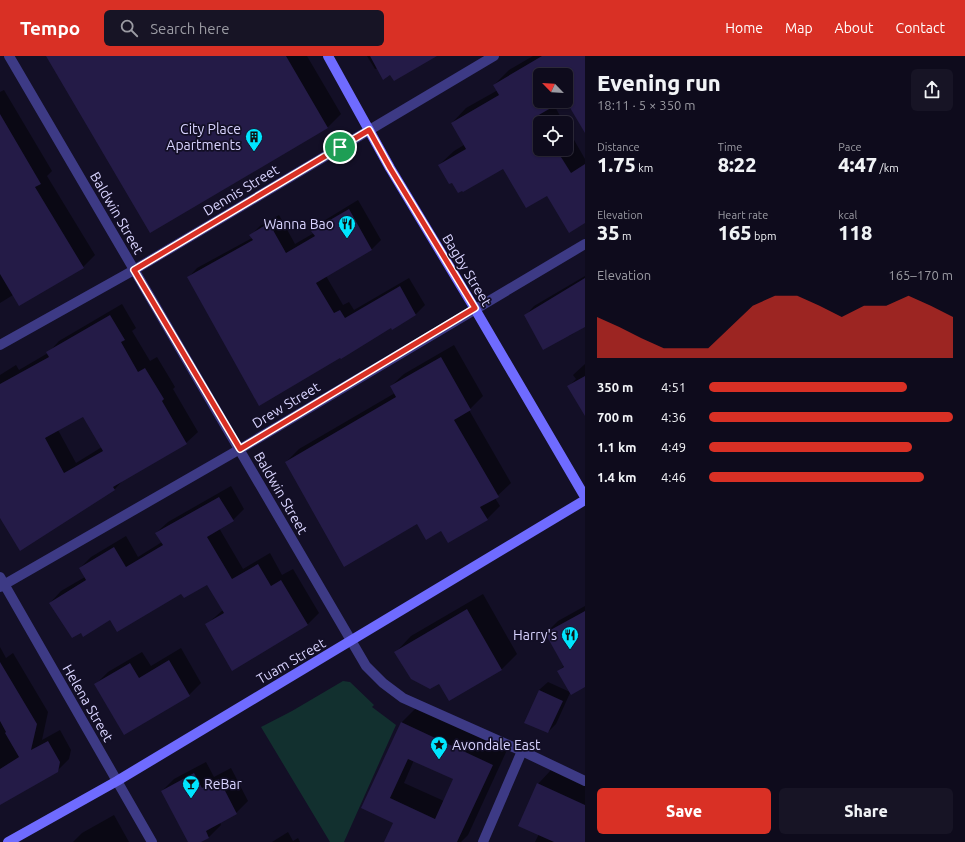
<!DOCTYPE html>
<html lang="en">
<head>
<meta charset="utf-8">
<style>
	body { margin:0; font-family:Ubuntu,sans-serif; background:#171425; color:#f1f3f6; height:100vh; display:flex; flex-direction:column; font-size:15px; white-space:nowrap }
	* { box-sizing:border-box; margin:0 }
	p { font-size:13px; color:#9b9ba3 }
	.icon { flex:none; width:22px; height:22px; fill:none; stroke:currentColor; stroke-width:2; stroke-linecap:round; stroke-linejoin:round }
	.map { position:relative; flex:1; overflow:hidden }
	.details { display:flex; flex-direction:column; background:#0e0b1c; width:380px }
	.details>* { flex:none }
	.needle { width:26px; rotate:295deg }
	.tools { position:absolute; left:533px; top:12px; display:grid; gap:8px }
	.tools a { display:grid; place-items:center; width:40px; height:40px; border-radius:6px; background:#0e0b1c; box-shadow:0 1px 3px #0004,0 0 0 1px #2e2b3b; font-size:20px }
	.pin { position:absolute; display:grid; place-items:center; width:34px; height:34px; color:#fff; margin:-17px; border:2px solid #fff; border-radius:50%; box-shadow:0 1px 4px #0007 }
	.round { display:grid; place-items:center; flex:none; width:42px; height:42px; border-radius:6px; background:#171425 }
	.headline { display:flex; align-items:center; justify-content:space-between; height:68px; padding:0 12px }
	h1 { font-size:22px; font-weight:800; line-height:30px }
	.stats { display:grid; grid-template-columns:repeat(3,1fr); gap:6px; height:68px; padding:4px 12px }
	.stats div { display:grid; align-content:center }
	.stats b { font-size:20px; font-weight:800 }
	.stats small { font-size:11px; font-weight:400 }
	.stats p { font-size:11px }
	.chart { height:112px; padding:8px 12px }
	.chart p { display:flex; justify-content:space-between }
	.chart svg { width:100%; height:72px; margin-top:4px; fill:#d93025; opacity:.7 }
	.button { display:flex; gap:8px; margin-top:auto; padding:8px 12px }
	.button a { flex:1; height:46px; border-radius:6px; background:#d93025; color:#fff; font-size:16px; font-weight:800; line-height:46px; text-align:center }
	.button a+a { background:#171425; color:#f1f3f6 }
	ul { padding:0 12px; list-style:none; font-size:13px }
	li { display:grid; grid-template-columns:64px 48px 1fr; align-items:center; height:30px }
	li i { height:10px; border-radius:5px; background:#d93025 }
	header { display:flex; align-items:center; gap:24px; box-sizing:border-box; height:56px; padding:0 20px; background:#d93025; color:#fff }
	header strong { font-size:19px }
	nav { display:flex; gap:22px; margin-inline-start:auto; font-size:14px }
	.search { width:280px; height:36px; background:#171425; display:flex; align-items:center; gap:10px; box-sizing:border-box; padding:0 14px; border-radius:6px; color:#9b9ba3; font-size:15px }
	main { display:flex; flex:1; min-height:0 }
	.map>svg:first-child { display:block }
	.green { fill:#12302f }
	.shadow { fill:#0007; fill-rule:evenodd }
	.building { fill:#241b47; fill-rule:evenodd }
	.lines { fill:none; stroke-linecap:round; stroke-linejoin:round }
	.street { stroke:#3d3a85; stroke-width:10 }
	.secondary { stroke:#6f6bff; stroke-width:10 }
	.route-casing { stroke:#fff; stroke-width:8 }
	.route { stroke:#d93025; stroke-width:5 }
	.labels { text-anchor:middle; stroke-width:3.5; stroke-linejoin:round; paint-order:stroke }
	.poi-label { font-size:14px; fill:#d9d4ff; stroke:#130f26; text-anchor:end }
	.street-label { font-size:14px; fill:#d9d4ff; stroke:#130f26 }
</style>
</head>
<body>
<header>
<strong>Tempo</strong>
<div class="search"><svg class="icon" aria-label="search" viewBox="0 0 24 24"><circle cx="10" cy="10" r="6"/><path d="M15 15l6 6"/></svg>Search here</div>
<nav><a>Home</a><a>Map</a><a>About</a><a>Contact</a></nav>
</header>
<main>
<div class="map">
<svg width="585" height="786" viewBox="0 0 585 786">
	<rect width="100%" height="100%" fill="#130f26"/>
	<!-- green -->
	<path class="green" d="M343,625L350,626L374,649L372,651L396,669L344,786H330L261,671L292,655Z"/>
	<!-- shadow -->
	<path class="shadow" d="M50,0H307L341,58L328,71L150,176Z
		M367,0H435L375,13Z
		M533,0H585V75L566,43V19H540V45H561L554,49L564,67H540V93H566V70L585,103V166L548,138L503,112L439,109L454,95L464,89L452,67L466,52L498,34L494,29L509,14Z
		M4,34L52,115L47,120L95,199L83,211L13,239L0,247V36Z
		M358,144L381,184L372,193L326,220L343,249L349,246L354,254L409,222L425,249L416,258L392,272L391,270L342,302L188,222L197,212L252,182L251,179L260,170L279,159L295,188L314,177L313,175L322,166Z
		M585,220V270L569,280L525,260L534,250Z
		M122,248L136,272L132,275L150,305L157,301L175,331L173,333L198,376L186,387L124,423L115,433L20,493L0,460V319L16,309L19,314L48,297L59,285ZM83,360L102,391L76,407L58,374Z
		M454,289L483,340L469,354L511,427L495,442L500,450L487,463L442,474L417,467L286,406L299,393L395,337L391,330L404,318Z
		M585,308V358L569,330L576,323L573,319Z
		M231,430L244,453L233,464L219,472L243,513L270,497L282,519L293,513L319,557L307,569L207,568L223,554L207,527L110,562L81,575L50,547L61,535L85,521L80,512L91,501L126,480L138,501L162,486L156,477L168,466Z
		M483,538L517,598L502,613L449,644L439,626L396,596L411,580Z
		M585,550V630L570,637L556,668L548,676L539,634L548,626L570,636L558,615L564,610L546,577L558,565Z
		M0,591L6,602L13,597L48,656L42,684L60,674L71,694L69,703L57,715L0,748Z
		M181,592L201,627L189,639L124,678L95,629L108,616L142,596L151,610Z
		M416,652L507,694L468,779L461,786H385L394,766L362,751L402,666ZM414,704L454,723L444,745L404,727Z
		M206,706L214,721L231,712L248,745L236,757L220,766L221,769L209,781L199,786H189L162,735L174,723Z
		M551,714L585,729V786H535L539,778L538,728Z
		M114,759L129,786H73L82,777Z
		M288,776L293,785L298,782L300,786H272Z"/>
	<!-- building -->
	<path class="building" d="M46,0H286L328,72L150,177Z
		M370,0H437L394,25L390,19L383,24Z
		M542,0H585V77L566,45V19H540V45H563L537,60L541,67L540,93H556L571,117L585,108V167L569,177L547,140L526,152L503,113L463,136L462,135L458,137L452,127L449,128L438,109L466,93L451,67L499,39L493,29Z
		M0,58L41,128L35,131L84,212L19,250L0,218Z
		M349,153L372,194L316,227L334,257L340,254L345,262L400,230L416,259L392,274L391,272L341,303L340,302L259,350L187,221L253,184L249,179L269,167L286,197L315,180L311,175Z
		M585,222V271L543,294L524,259Z
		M110,259L125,284L121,286L138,316L145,312L164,343L162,345L187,388L113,431L115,434L20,495L0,462V328L49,301L46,296ZM83,361L103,395L64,417L45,382Z
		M441,301L471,354L454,364L499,441L480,451L488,464L448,487L441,475L426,484L417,468L344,511L285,406L396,341L390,330Z
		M585,320V360L567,330Z
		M219,441L234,465L207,481L232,523L258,508L271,530L281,524L308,569L232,615L205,568L224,557L207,529L184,542L181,538L117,576L110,564L83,581L81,577L72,582L49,547L86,524L79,512L114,491L126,511L163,489L155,477Z
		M467,553L502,614L449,645L439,628L430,633L411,623L394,596Z
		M585,555V631L571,639L557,615L564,611L545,577Z
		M169,604L190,640L124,679L94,628L130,607L139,622Z
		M0,606L37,668L31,694L48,685L60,706L58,716L0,749V713L19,701L5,677L6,676L0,665Z
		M539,634L563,645L548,677L524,667Z
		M401,666L493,709L457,786H384L393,767L361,752ZM408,703L453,723L435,763L390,742Z
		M194,717L202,732L219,723L237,758L206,775L209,782L201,786H188L161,735Z
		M537,727L585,749V786H554L518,770Z"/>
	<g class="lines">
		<!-- street -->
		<path class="street" d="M9,0L366,610L383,627L403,642L522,695L585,725
			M0,289L134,214L494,0
			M0,521L152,786
			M0,531L240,393L585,188
			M483,786L522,695"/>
		<!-- secondary -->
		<path class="secondary" d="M328,0L390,112L475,253L585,441
			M8,786L117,725L585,444"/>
	</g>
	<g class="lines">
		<defs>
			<path id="route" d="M369,74L390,112L475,252L240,393L134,214Z"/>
		</defs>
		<!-- route casing -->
		<use href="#route" class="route-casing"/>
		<!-- route -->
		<use href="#route" class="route"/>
	</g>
	<!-- icons -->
	<defs>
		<symbol id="building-pin" viewBox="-11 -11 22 30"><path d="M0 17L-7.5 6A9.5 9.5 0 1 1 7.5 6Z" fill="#00e5ff" stroke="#130f26"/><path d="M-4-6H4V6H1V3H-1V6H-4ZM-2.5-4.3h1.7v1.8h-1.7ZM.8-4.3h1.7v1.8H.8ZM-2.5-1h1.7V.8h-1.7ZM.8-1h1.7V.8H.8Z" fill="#111"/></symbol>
		<symbol id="restaurant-pin" viewBox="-11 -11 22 30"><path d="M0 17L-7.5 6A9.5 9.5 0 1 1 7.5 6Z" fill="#00e5ff" stroke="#130f26"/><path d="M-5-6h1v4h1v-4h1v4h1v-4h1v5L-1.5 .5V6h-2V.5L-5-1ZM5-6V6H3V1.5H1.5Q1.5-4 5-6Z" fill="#111"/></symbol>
		<symbol id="sight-pin" viewBox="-11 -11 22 30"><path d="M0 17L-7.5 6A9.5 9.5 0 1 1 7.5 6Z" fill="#00e5ff" stroke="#130f26"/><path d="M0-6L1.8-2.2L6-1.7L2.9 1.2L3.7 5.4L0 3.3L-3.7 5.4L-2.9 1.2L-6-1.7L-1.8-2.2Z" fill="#111"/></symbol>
		<symbol id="bar-pin" viewBox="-11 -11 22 30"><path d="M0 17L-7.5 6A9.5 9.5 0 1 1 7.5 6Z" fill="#00e5ff" stroke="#130f26"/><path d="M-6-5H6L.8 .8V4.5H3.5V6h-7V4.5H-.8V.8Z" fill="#111"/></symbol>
	</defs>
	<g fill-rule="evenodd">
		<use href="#building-pin" x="244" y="71" width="20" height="27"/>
		<use href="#restaurant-pin" x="337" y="158" width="20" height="27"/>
		<use href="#restaurant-pin" x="560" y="569" width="20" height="27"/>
		<use href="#sight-pin" x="429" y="679" width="20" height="27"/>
		<use href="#bar-pin" x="181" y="718" width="20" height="27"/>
	</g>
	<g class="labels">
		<!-- poi labels -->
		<g class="poi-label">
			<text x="241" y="78">City Place<tspan x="241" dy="16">Apartments</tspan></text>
			<text x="334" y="173">Wanna Bao</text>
			<text x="557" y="584">Harry's</text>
			<text x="452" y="694" text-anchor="start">Avondale East</text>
			<text x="204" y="733" text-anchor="start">ReBar</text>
		</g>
		<!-- street labels -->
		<g class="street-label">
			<text transform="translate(241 134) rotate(-31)" y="5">Dennis Street</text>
			<text transform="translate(117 157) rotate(60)" y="5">Baldwin Street</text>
			<text transform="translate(467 214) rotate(59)" y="5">Bagby Street</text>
			<text transform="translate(286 349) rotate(-31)" y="5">Drew Street</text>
			<text transform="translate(281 437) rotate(60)" y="5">Baldwin Street</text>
			<text transform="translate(291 605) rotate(-30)" y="5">Tuam Street</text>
			<text transform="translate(88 647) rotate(60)" y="5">Helena Street</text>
		</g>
	</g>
</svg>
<div class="tools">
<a><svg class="needle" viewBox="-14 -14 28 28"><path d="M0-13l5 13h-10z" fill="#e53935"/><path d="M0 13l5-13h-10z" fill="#9b9ba3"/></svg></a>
<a><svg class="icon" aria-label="locate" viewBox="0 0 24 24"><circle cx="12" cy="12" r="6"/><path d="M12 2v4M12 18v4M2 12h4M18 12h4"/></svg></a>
</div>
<div class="pin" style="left:340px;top:91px;background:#1e9e55"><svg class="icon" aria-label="arrive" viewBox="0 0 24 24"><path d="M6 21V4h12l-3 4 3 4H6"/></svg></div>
</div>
<section class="details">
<div class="headline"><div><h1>Evening run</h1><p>18:11 · 5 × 350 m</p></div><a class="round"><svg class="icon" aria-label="share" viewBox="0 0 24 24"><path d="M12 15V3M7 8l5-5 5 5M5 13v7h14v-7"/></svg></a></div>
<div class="stats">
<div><p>Distance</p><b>1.75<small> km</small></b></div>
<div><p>Time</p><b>8:22</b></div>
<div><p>Pace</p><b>4:47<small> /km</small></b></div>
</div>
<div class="stats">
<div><p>Elevation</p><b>35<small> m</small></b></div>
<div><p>Heart rate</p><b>165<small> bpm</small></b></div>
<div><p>kcal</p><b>118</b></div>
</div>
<div class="chart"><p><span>Elevation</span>165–170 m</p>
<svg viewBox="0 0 160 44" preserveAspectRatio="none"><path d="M0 44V19L10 25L20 32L30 38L40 38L50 38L60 25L70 12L80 6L90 6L100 12L110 19L120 12L130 12L140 6L150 12L160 19V44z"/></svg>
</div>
<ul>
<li><b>350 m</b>4:51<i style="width:81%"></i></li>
<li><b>700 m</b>4:36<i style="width:100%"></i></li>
<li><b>1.1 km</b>4:49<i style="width:83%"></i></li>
<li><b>1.4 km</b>4:46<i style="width:88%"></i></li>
</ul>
<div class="button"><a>Save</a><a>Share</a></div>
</section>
</main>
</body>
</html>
